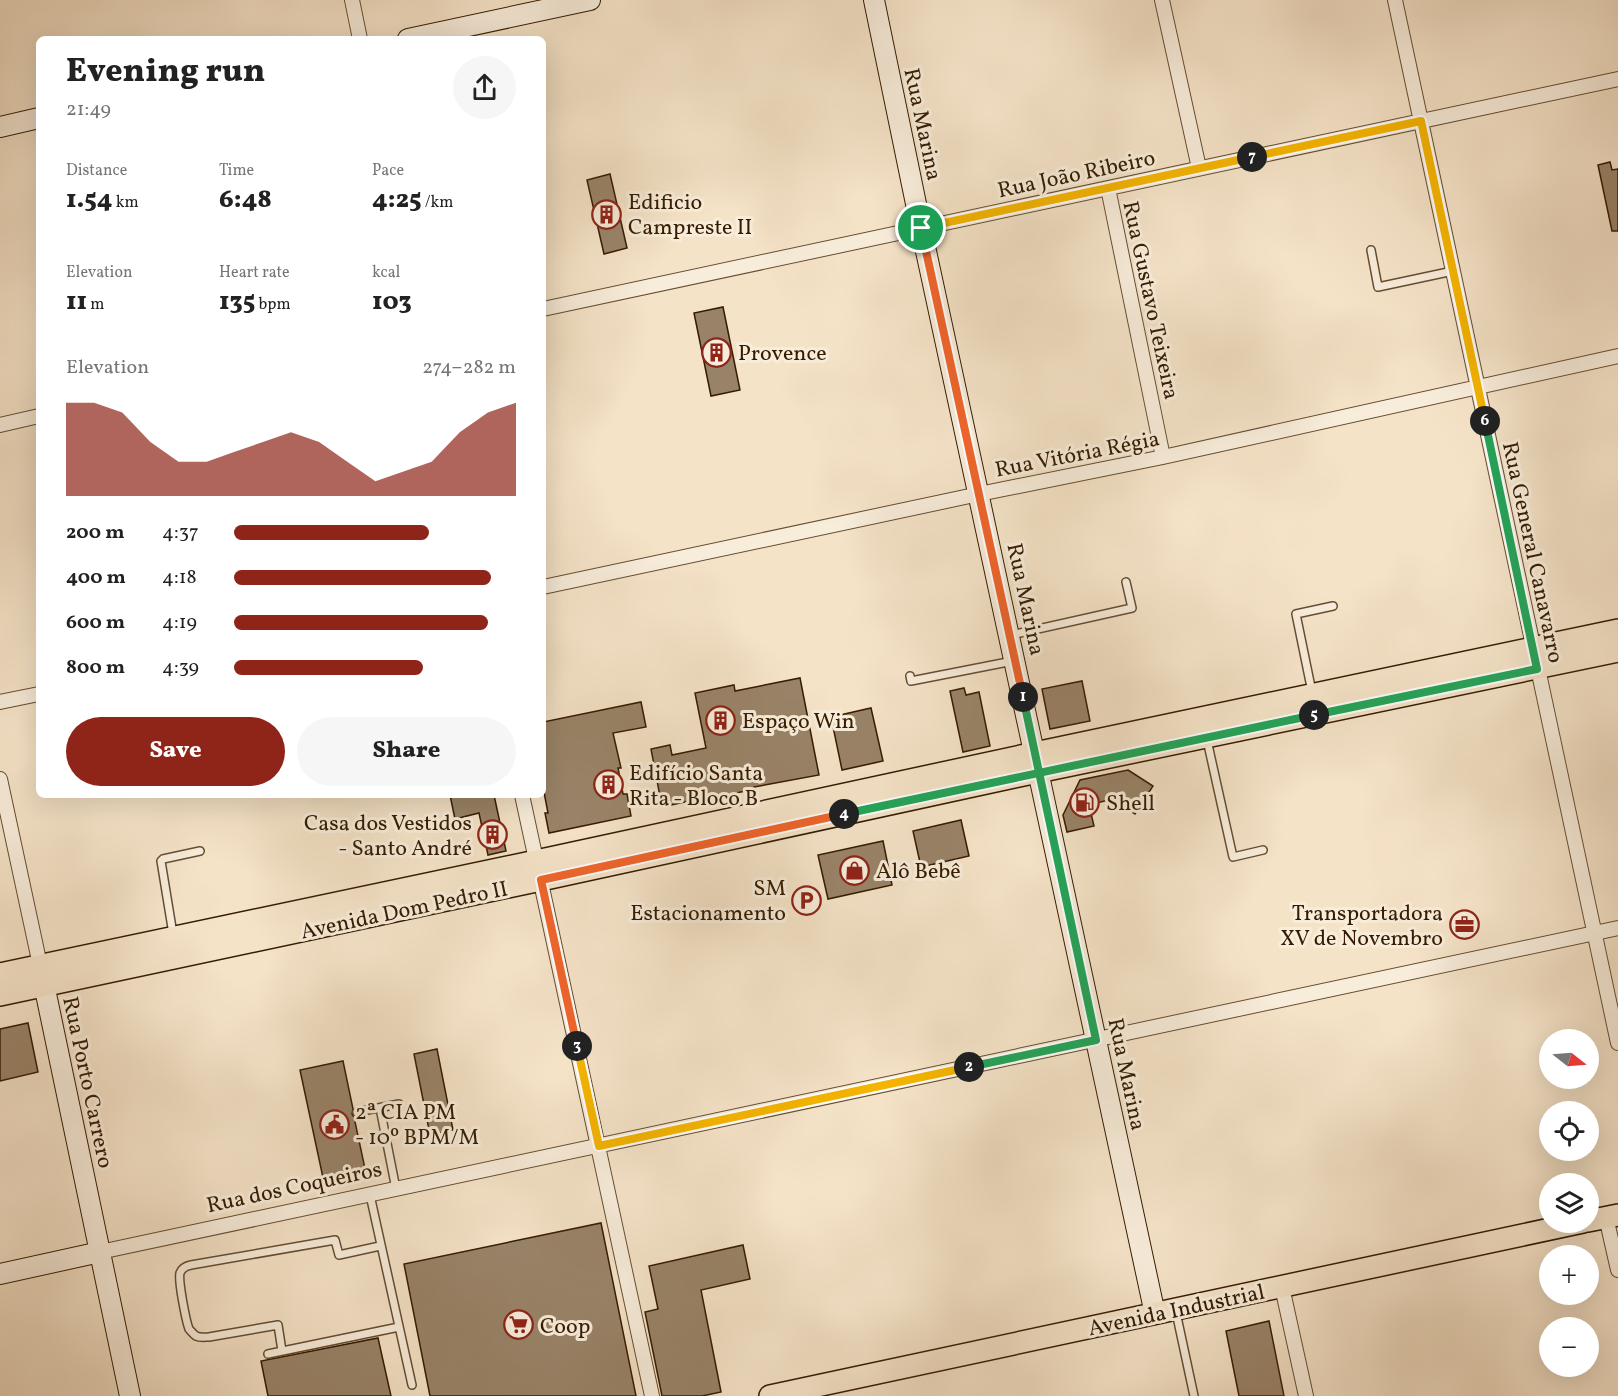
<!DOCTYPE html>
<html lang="en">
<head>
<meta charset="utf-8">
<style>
	body { margin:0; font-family:Vollkorn,serif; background:#f6f6f6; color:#222; height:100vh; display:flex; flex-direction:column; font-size:22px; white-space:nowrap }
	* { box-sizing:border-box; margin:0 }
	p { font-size:20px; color:#767676 }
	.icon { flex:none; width:33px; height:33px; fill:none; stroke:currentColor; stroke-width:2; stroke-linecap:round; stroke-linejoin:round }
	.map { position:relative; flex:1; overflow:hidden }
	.sheet { position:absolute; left:36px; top:36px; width:510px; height:762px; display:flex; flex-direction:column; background:#fff; border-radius:9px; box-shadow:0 6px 24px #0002 }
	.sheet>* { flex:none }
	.needle { width:39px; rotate:107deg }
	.buttons { position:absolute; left:1539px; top:1029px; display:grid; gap:12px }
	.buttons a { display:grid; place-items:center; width:60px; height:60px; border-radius:50%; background:#fff; box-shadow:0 6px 24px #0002; font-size:30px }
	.pin { position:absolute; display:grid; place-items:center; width:51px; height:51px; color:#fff; margin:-26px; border:3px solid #fff; border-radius:50%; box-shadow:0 2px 6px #0007 }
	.km { position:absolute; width:30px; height:30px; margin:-15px; border-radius:50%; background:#222; color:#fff; font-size:16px; line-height:30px; text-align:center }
	.round { display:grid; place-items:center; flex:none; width:63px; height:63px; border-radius:32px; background:#f6f6f6 }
	.headline { display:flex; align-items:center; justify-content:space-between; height:102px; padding:0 30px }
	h1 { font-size:33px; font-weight:800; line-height:45px }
	.stats { display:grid; grid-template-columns:repeat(3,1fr); gap:9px; height:102px; padding:6px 30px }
	.stats div { display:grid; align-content:center }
	.stats b { font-size:26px; font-weight:800 }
	.stats small { font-size:16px; font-weight:400 }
	.stats p { font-size:16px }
	.chart { height:168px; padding:12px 30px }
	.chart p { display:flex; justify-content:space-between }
	.chart svg { width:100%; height:108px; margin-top:6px; fill:#8f2418; opacity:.7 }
	.primary-button { display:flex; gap:12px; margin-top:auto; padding:12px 30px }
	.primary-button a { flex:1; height:69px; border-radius:36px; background:#8f2418; color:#fff; font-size:24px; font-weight:800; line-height:69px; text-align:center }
	.primary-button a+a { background:#f6f6f6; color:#222 }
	ul { padding:0 30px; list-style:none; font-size:20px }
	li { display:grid; grid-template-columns:96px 72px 1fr; align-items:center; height:45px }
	li i { height:15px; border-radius:8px; background:#8f2418 }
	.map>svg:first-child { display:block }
	.building { fill:#998368; stroke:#351b00; stroke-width:1.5 }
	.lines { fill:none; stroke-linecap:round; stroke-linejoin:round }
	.lane-casing { stroke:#654d32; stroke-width:10 }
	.street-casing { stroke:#654d32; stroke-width:16 }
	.secondary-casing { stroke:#351b00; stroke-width:22 }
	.primary-casing { stroke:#351b00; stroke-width:24 }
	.lane { stroke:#f8eddb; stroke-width:7 }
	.street { stroke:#f8eddb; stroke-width:14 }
	.secondary { stroke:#f8eddb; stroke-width:20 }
	.primary { stroke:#f5e3c8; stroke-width:21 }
	.split-1-casing { stroke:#fff; stroke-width:12 }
	.split-2-casing { stroke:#fff; stroke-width:12 }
	.split-3-casing { stroke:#fff; stroke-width:12 }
	.split-4-casing { stroke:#fff; stroke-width:12 }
	.split-5-casing { stroke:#fff; stroke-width:12 }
	.split-6-casing { stroke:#fff; stroke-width:12 }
	.split-7-casing { stroke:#fff; stroke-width:12 }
	.split-8-casing { stroke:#fff; stroke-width:12 }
	.split-1 { stroke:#f0652b; stroke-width:8 }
	.split-2 { stroke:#22a559; stroke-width:8 }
	.split-3 { stroke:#f5b400; stroke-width:8 }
	.split-4 { stroke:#f0652b; stroke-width:8 }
	.split-5 { stroke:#22a559; stroke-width:8 }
	.split-6 { stroke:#22a559; stroke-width:8 }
	.split-7 { stroke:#f5b400; stroke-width:8 }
	.split-8 { stroke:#f5b400; stroke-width:8 }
	.labels { text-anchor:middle; stroke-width:6; stroke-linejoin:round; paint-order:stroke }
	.street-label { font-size:22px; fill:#351b00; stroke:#f8eddb }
	.poi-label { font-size:22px; fill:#351b00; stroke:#f8eddb; text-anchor:start }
</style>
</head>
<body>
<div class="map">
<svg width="1618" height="1396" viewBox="0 0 1618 1396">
	<rect width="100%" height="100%" fill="#f5e3c8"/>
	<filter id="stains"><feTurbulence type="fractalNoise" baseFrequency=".00333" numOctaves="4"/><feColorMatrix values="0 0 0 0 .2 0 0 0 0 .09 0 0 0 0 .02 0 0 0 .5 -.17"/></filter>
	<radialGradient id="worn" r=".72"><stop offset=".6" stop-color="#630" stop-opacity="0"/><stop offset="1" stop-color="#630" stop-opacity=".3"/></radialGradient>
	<!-- building -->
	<path class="building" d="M1610,162L1612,170L1618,169V231H1612L1598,165Z
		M610,174L627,248L604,254L587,180Z
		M723,307L740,390L711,396L694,313Z
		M800,678L819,775L754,787L755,789L689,803V801L662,807L651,749L670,745L672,755L706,748L695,693L734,685L735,691Z
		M1082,681L1090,721L1050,729L1042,689Z
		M964,688L966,695L979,692L990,746L963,752L950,691Z
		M641,702L646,727L613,733L621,768H618L623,794H627L631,816L549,833L545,813H548L543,787V722Z
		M871,708L883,761L842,770L831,717Z
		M1128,770L1153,786L1135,814L1112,799L1089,805L1094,826L1067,832L1063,815L1080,780Z
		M450,795H494L506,851L488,855L479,813L455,819Z
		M961,820L969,856L921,867L913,831Z
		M883,841L892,885L828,899L818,855Z
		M28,1023L38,1072L0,1081V1029Z
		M437,1049L453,1130L430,1135L414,1054Z
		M343,1061L353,1109L352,1114L354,1117L367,1178L325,1187L300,1070Z
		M601,1223L636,1396H430L404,1264Z
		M743,1245L750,1279L701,1290L721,1392L702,1396H662L645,1312L658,1309L649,1266Z
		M1269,1321L1284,1396H1239L1226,1331Z
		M378,1338L391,1396H268L261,1361Z"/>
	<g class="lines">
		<defs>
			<path id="lane" d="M1371,250L1378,287L1453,271
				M1011,635L1132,608L1126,582
				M910,676L911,681L1013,661
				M1312,692L1296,614L1333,606
				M1207,740L1233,857L1263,850
				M173,934L161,861L163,859L200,851
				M380,1108L396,1189
				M357,1112L399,1104
				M370,1195L412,1385
				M1176,1312L1194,1396
				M282,1351L278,1325L209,1337C205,1337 200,1338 196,1336C193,1334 191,1331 189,1329C186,1321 178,1281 180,1273C182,1268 186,1266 191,1265L335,1240L339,1255L380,1246
				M268,1354L399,1327"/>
			<path id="street" d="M352,0L360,39
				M1162,0L1199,168
				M1395,0L1618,1043
				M1108,188L1163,457
				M543,309L1618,79
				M0,425L39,416
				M543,587L979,494L1163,457L1618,356
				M0,702L39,694
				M0,779L40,965
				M522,795L652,1396
				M1606,1217L1618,1270
				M100,1252L1618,928
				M1282,1287L1306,1396"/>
			<path id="secondary" d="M874,0L921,228L1155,1314
				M408,39L590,0
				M0,127L39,118
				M41,970L130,1396
				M0,1274L100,1252"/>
			<path id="primary" d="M0,974L536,861L1035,753L1618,630
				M0,995L541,880L1014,777L1618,651
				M1588,1221L1618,1215
				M770,1396L1583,1222"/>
		</defs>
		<!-- lane casing -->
		<use href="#lane" class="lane-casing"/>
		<!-- street casing -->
		<use href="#street" class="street-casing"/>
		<!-- secondary casing -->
		<use href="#secondary" class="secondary-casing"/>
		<!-- primary casing -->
		<use href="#primary" class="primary-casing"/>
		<!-- lane -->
		<use href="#lane" class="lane"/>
		<!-- street -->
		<use href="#street" class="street"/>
		<!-- secondary -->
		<use href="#secondary" class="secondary"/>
		<!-- primary -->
		<use href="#primary" class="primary"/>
	</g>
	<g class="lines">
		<defs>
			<path id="split-1" d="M921,228L1023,697"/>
			<path id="split-2" d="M969,1067L1096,1040L1023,697"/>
			<path id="split-3" d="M577,1046L599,1146L969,1067"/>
			<path id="split-4" d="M577,1046L541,880L844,814"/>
			<path id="split-5" d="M844,814L1314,715"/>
			<path id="split-6" d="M1314,715L1537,669L1485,421"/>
			<path id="split-7" d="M1252,157L1421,121L1485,421"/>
			<path id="split-8" d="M921,228L1252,157"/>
		</defs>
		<!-- split-1 casing -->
		<use href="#split-1" class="split-1-casing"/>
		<!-- split-2 casing -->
		<use href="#split-2" class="split-2-casing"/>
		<!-- split-3 casing -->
		<use href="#split-3" class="split-3-casing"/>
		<!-- split-4 casing -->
		<use href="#split-4" class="split-4-casing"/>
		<!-- split-5 casing -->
		<use href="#split-5" class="split-5-casing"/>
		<!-- split-6 casing -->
		<use href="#split-6" class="split-6-casing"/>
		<!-- split-7 casing -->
		<use href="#split-7" class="split-7-casing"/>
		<!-- split-8 casing -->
		<use href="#split-8" class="split-8-casing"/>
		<!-- split-1 -->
		<use href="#split-1" class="split-1"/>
		<!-- split-2 -->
		<use href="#split-2" class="split-2"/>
		<!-- split-3 -->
		<use href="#split-3" class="split-3"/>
		<!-- split-4 -->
		<use href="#split-4" class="split-4"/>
		<!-- split-5 -->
		<use href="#split-5" class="split-5"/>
		<!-- split-6 -->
		<use href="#split-6" class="split-6"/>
		<!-- split-7 -->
		<use href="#split-7" class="split-7"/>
		<!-- split-8 -->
		<use href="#split-8" class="split-8"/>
	</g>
	<!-- icons -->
	<defs>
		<symbol id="building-ring" viewBox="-11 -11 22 22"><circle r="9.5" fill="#f8eddb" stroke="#8f2418" stroke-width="1.5"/><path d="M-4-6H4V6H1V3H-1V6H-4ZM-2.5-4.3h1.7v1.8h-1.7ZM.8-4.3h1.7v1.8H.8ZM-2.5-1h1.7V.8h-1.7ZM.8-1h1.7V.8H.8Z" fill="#8f2418"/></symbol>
		<symbol id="fuel-ring" viewBox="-11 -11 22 22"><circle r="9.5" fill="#f8eddb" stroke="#8f2418" stroke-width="1.5"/><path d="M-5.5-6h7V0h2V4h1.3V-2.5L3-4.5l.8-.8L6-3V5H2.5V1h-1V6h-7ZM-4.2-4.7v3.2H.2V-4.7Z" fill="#8f2418"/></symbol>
		<symbol id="shop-ring" viewBox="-11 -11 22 22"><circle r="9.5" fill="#f8eddb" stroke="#8f2418" stroke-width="1.5"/><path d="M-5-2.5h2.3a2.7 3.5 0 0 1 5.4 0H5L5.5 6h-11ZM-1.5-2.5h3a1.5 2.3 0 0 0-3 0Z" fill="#8f2418"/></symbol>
		<symbol id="parking-ring" viewBox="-11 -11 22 22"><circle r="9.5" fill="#f8eddb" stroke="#8f2418" stroke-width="1.5"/><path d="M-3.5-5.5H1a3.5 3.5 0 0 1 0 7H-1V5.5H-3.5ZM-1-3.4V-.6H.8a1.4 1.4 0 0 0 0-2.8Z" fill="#8f2418"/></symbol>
		<symbol id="office-ring" viewBox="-11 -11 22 22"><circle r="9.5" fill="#f8eddb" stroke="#8f2418" stroke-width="1.5"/><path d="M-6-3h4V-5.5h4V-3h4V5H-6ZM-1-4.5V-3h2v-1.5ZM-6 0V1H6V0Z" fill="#8f2418"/></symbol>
		<symbol id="civic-ring" viewBox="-11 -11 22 22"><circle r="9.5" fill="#f8eddb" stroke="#8f2418" stroke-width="1.5"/><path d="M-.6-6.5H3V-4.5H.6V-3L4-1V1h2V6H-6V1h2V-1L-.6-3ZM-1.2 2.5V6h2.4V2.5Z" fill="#8f2418"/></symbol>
		<symbol id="supermarket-ring" viewBox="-11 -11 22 22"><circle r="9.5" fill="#f8eddb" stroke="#8f2418" stroke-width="1.5"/><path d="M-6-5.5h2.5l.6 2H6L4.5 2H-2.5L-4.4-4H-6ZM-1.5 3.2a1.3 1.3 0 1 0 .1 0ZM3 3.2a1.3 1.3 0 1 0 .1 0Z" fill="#8f2418"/></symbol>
	</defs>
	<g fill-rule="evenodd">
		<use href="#building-ring" x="590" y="198" width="33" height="33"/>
		<use href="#building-ring" x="700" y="336" width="33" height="33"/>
		<use href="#building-ring" x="704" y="704" width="33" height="33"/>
		<use href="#building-ring" x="592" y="768" width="33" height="33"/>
		<use href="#fuel-ring" x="1068" y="786" width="33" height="33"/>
		<use href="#building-ring" x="476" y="818" width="33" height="33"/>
		<use href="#shop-ring" x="838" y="854" width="33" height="33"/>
		<use href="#parking-ring" x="790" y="884" width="33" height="33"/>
		<use href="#office-ring" x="1448" y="908" width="33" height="33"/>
		<use href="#civic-ring" x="318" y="1108" width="33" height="33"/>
		<use href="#supermarket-ring" x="502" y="1308" width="33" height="33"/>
	</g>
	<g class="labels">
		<!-- street labels -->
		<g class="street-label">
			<text transform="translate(924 124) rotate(78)" y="8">Rua Marina</text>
			<text transform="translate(1076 173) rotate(-12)" y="8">Rua João Ribeiro</text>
			<text transform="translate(1152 300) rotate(78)" y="8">Rua Gustavo Teixeira</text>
			<text transform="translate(1077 453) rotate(-11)" y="8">Rua Vitória Régia</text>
			<text transform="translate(1534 552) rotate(78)" y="8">Rua General Canavarro</text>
			<text transform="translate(1027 599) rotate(78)" y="8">Rua Marina</text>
			<text transform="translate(404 909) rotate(-12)" y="8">Avenida Dom Pedro II</text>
			<text transform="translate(1128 1074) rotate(78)" y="8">Rua Marina</text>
			<text transform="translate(89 1082) rotate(78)" y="8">Rua Porto Carrero</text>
			<text transform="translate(294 1186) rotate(-12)" y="8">Rua dos Coqueiros</text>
			<text transform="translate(1176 1309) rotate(-12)" y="8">Avenida Industrial</text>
		</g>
		<!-- poi labels -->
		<g class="poi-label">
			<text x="628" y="209">Edificio<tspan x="628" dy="25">Campreste II</tspan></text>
			<text x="738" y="360">Provence</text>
			<text x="742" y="728">Espaço Win</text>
			<text x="629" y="780">Edifício Santa<tspan x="629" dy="25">Rita - Bloco B</tspan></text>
			<text x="1106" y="810">Shell</text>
			<text x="472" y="830" text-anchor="end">Casa dos Vestidos<tspan x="472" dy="25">- Santo André</tspan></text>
			<text x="876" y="878">Alô Bebê</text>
			<text x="786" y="895" text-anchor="end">SM<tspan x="786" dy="25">Estacionamento</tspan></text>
			<text x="1443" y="920" text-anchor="end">Transportadora<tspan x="1443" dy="25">XV de Novembro</tspan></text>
			<text x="355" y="1119">2ª CIA PM<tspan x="355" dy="25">- 10º BPM/M</tspan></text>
			<text x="540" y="1333">Coop</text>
		</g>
	</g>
	<rect width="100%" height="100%" filter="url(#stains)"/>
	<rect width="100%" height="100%" fill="url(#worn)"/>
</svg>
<div class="buttons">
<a><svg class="needle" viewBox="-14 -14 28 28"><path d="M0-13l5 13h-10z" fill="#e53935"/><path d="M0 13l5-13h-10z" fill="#767676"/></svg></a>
<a><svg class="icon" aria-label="locate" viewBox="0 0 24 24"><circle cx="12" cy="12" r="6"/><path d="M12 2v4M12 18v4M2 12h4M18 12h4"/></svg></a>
<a><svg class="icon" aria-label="layers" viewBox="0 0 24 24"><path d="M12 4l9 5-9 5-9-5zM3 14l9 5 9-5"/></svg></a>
<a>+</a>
<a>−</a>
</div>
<div class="pin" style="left:921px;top:228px;background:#1e9e55"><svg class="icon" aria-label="arrive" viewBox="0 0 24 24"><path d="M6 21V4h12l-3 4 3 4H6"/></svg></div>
<b class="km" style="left:1023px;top:697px">1</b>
<b class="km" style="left:969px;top:1067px">2</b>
<b class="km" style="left:577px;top:1046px">3</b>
<b class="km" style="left:844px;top:814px">4</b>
<b class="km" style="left:1314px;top:715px">5</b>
<b class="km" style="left:1485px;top:421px">6</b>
<b class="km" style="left:1252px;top:157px">7</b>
<section class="sheet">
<div class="headline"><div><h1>Evening run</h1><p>21:49</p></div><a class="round"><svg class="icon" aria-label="share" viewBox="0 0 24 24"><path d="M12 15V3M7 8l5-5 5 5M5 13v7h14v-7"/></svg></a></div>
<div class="stats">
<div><p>Distance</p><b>1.54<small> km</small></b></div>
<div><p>Time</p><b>6:48</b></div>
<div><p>Pace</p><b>4:25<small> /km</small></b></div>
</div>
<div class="stats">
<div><p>Elevation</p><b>11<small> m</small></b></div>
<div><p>Heart rate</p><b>135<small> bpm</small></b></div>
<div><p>kcal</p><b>103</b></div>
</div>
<div class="chart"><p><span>Elevation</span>274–282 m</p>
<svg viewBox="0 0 160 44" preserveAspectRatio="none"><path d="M0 44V6L10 6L20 10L30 22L40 30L50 30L60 26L70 22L80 18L90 22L100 30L110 38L120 34L130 30L140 18L150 10L160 6V44z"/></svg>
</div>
<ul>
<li><b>200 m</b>4:37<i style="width:69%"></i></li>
<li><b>400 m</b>4:18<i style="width:91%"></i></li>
<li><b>600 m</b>4:19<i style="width:90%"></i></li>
<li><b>800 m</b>4:39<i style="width:67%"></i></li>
</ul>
<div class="primary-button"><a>Save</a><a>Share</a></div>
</section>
</div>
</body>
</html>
